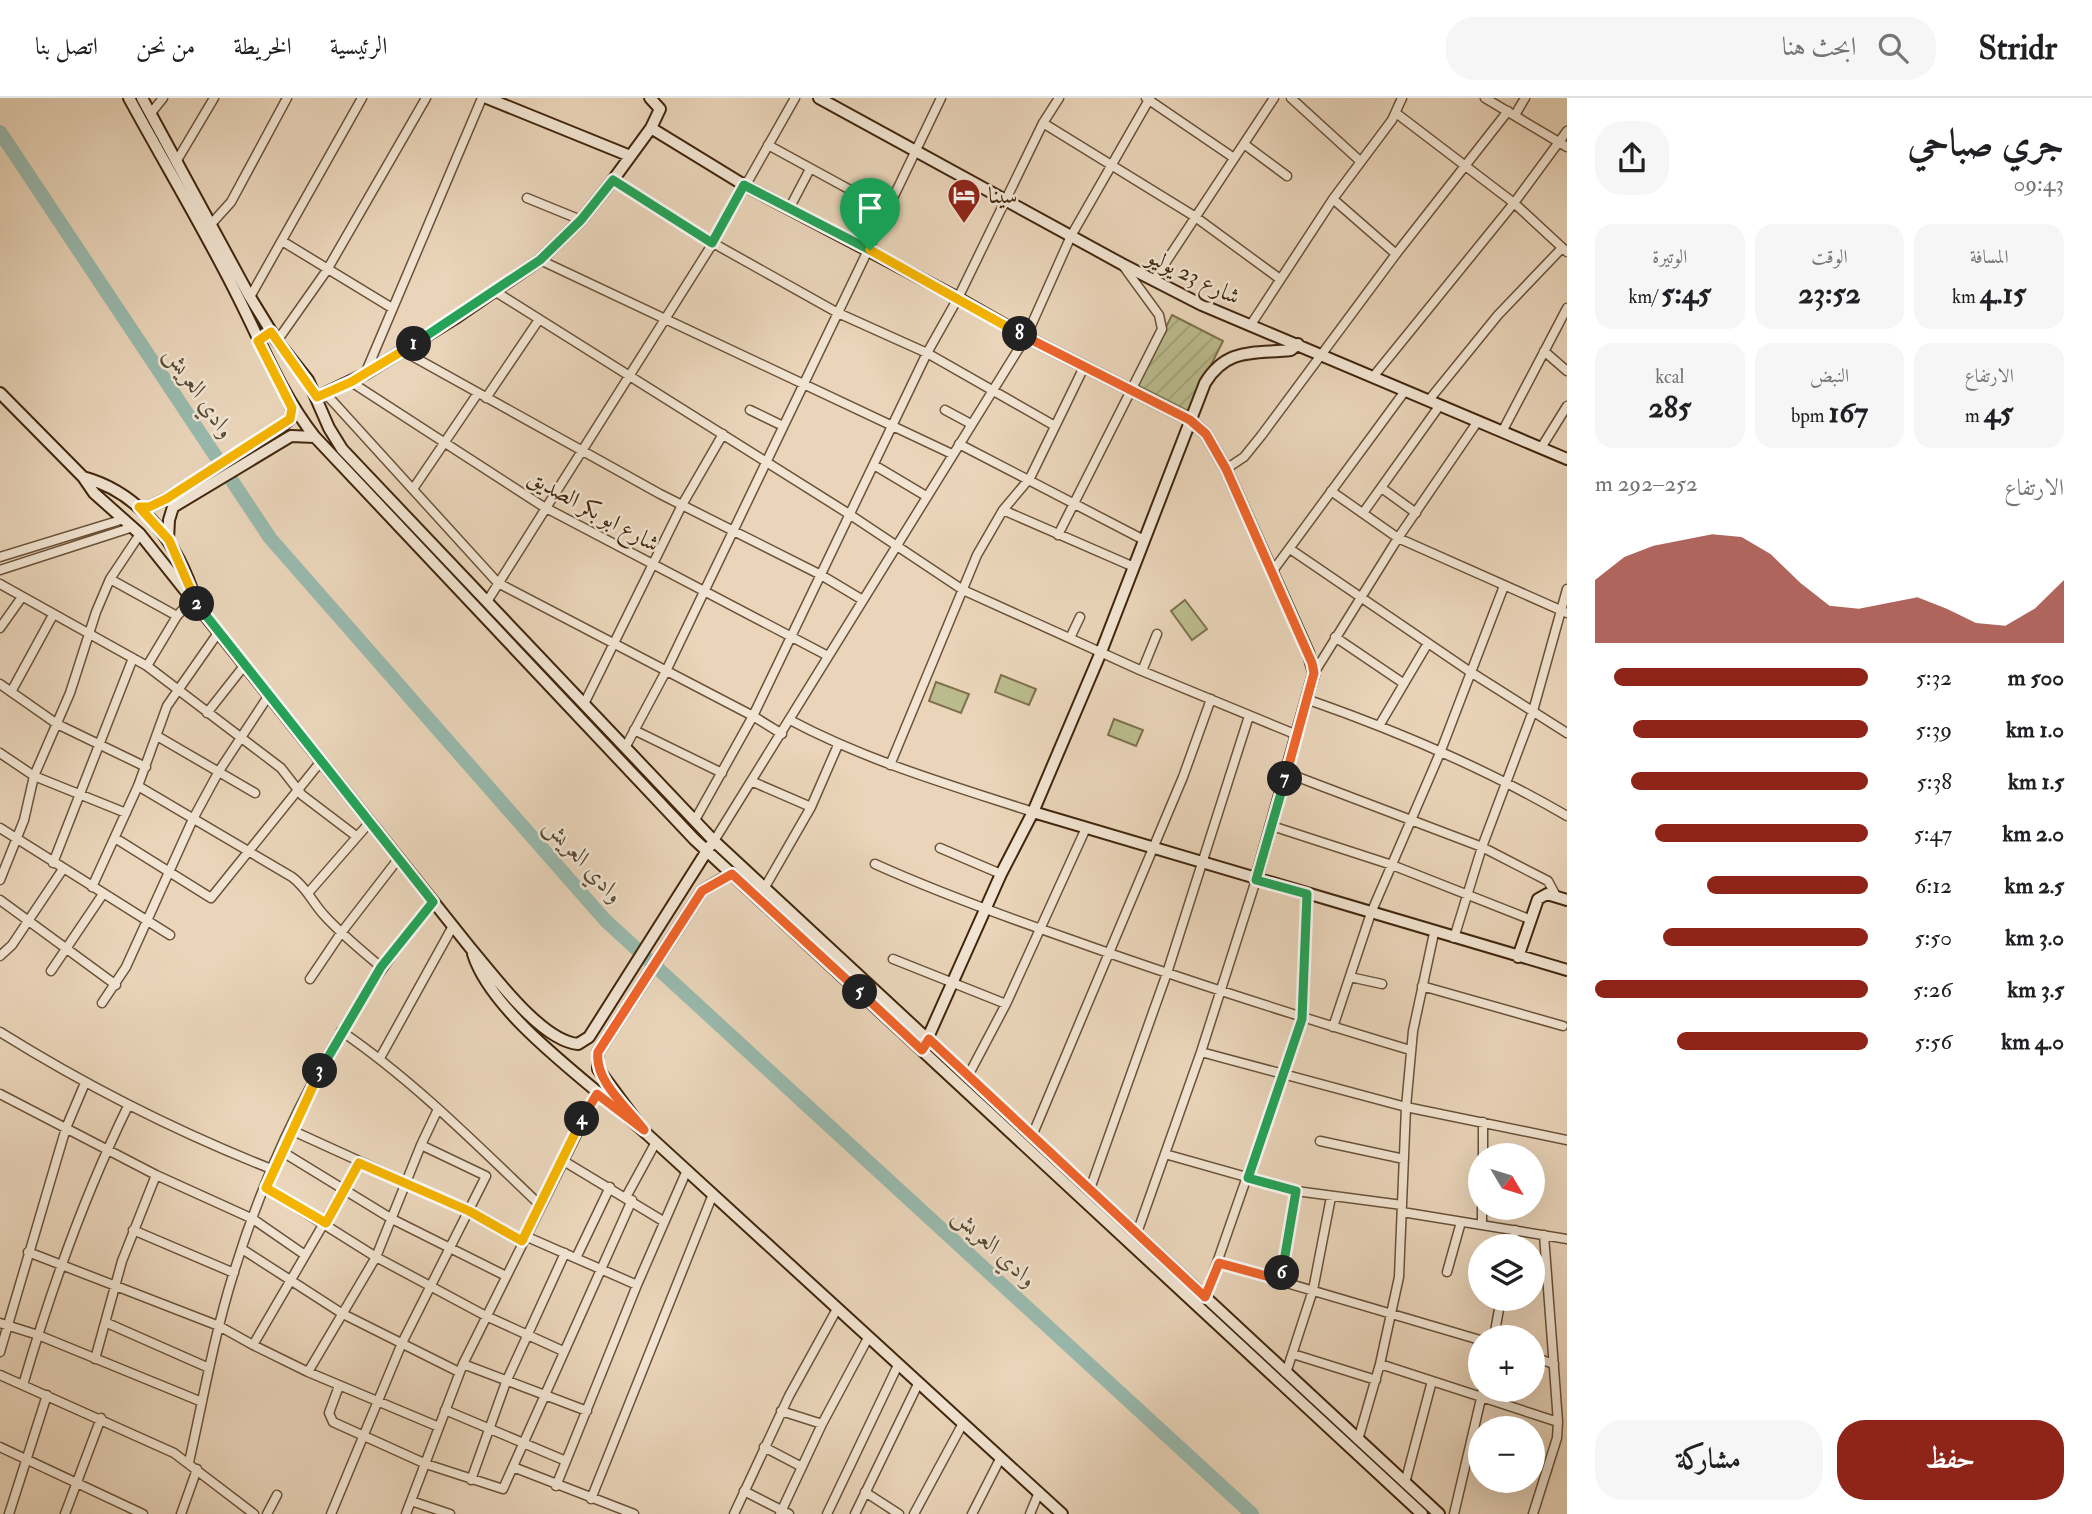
<!DOCTYPE html>
<html lang="ar">
<head>
<meta charset="utf-8">
<style>
	body { margin:0; font-family:"IM FELL Double Pica",Amiri,serif; background:#f6f6f6; color:#202124; direction:rtl; height:100vh; display:flex; flex-direction:column; font-size:26px; white-space:nowrap }
	* { box-sizing:border-box; margin:0 }
	p { font-size:23px; color:#757577 }
	.icon { flex:none; width:38px; height:38px; fill:none; stroke:currentColor; stroke-width:2; stroke-linecap:round; stroke-linejoin:round }
	.map { position:relative; flex:1; overflow:hidden; direction:ltr }
	.details { display:flex; flex-direction:column; background:#fff; width:525px }
	.details>* { flex:none }
	.needle { width:46px; rotate:128deg }
	.fabs { position:absolute; left:1468px; top:1045px; display:grid; gap:14px }
	.fabs a { display:grid; place-items:center; width:77px; height:77px; border-radius:50%; background:#fff; box-shadow:0 7px 28px #0002; font-size:35px }
	.pin { position:absolute; display:grid; place-items:center; width:60px; height:60px; color:#fff; margin:-72px -30px; border-radius:50% 50% 50% 0; rotate:-45deg; box-shadow:0 0 7px #0007 }
	.pin .icon { rotate:45deg }
	.km { position:absolute; width:35px; height:35px; margin:-18px; border-radius:50%; background:#222; color:#fff; font-size:19px; line-height:35px; text-align:center }
	.round { display:grid; place-items:center; flex:none; width:74px; height:74px; border-radius:28px; background:#f6f6f6 }
	.overview { display:flex; align-items:center; justify-content:space-between; height:119px; padding:0 28px }
	h1 { font-size:38px; font-weight:700; line-height:52px }
	.metrics { display:grid; grid-template-columns:repeat(3,1fr); gap:10px; height:119px; padding:7px 28px }
	.metrics div { display:grid; align-content:center; border-radius:18px; background:#f6f6f6; text-align:center }
	.metrics b { font-size:30px; font-weight:700 }
	.metrics small { font-size:19px; font-weight:400 }
	.metrics p { font-size:19px }
	.chart { height:196px; padding:14px 28px }
	.chart p { display:flex; justify-content:space-between }
	.chart svg { width:100%; height:126px; margin-top:7px; fill:#8f2418; opacity:.7 }
	.primary-button { display:flex; gap:14px; margin-top:auto; padding:14px 28px }
	.primary-button a { flex:1; height:80px; border-radius:28px; background:#8f2418; color:#fff; font-size:28px; font-weight:700; line-height:80px; text-align:center }
	.primary-button a+a { background:#f6f6f6; color:#202124 }
	ul { padding:0 28px; list-style:none; font-size:23px }
	li { display:grid; grid-template-columns:112px 84px 1fr; align-items:center; height:52px }
	li i { height:18px; border-radius:9px; background:#8f2418 }
	header { display:flex; align-items:center; gap:42px; box-sizing:border-box; height:98px; padding:0 35px; background:#fff; border-bottom:2px solid #e0e0e0 }
	header strong { font-size:33px }
	nav { display:flex; gap:38px; margin-inline-start:auto; font-size:24px }
	.search { width:490px; height:63px; background:#f6f6f6; display:flex; align-items:center; gap:18px; box-sizing:border-box; padding:0 24px; border-radius:28px; color:#757577; font-size:26px }
	main { display:flex; flex:1; min-height:0 }
	.map>svg:first-child { display:block }
	.grass { fill:#babc8d; stroke:#7e714c; stroke-width:2 }
	.garden { fill:url(#garden-furrows); stroke:#7e714c; stroke-width:2 }
	.lines { fill:none; stroke-linecap:round; stroke-linejoin:round }
	.river { stroke:#98b9ad; stroke-width:14 }
	.street-casing { stroke:#6b5238; stroke-width:11 }
	.secondary-casing { stroke:#41260c; stroke-width:14 }
	.street { stroke:#f1e4d2; stroke-width:8 }
	.secondary { stroke:#f1e4d2; stroke-width:10 }
	.split-1-casing { stroke:#fff; stroke-width:14 }
	.split-2-casing { stroke:#fff; stroke-width:14 }
	.split-3-casing { stroke:#fff; stroke-width:14 }
	.split-4-casing { stroke:#fff; stroke-width:14 }
	.split-5-casing { stroke:#fff; stroke-width:14 }
	.split-6-casing { stroke:#fff; stroke-width:14 }
	.split-7-casing { stroke:#fff; stroke-width:14 }
	.split-8-casing { stroke:#fff; stroke-width:14 }
	.split-9-casing { stroke:#fff; stroke-width:14 }
	.split-1 { stroke:#22a559; stroke-width:9 }
	.split-2 { stroke:#f5b400; stroke-width:9 }
	.split-3 { stroke:#22a559; stroke-width:9 }
	.split-4 { stroke:#f5b400; stroke-width:9 }
	.split-5 { stroke:#f0652b; stroke-width:9 }
	.split-6 { stroke:#f0652b; stroke-width:9 }
	.split-7 { stroke:#22a559; stroke-width:9 }
	.split-8 { stroke:#f0652b; stroke-width:9 }
	.split-9 { stroke:#f5b400; stroke-width:9 }
	.labels { text-anchor:middle; stroke-width:5; stroke-linejoin:round; paint-order:stroke }
	.poi-label { font-size:23px; fill:#41260c; stroke:#f1e4d2; text-anchor:start }
	.street-label { font-size:23px; fill:#41260c; stroke:#f1e4d2 }
	.water-label { font-size:24px; font-style:italic; fill:#574b34; stroke:#f1e4d2 }
</style>
</head>
<body>
<header>
<strong>Stridr</strong>
<div class="search"><svg class="icon" aria-label="search" viewBox="0 0 24 24"><circle cx="10" cy="10" r="6"/><path d="M15 15l6 6"/></svg>ابحث هنا</div>
<nav><a>الرئيسية</a><a>الخريطة</a><a>من نحن</a><a>اتصل بنا</a></nav>
</header>
<main>
<section class="details">
<div class="overview"><div><h1>جري صباحي</h1><p>09:43</p></div><a class="round"><svg class="icon" aria-label="share" viewBox="0 0 24 24"><path d="M12 15V3M7 8l5-5 5 5M5 13v7h14v-7"/></svg></a></div>
<div class="metrics">
<div><p>المسافة</p><b>4.15<small> km</small></b></div>
<div><p>الوقت</p><b>23:52</b></div>
<div><p>الوتيرة</p><b>5:45<small> /km</small></b></div>
</div>
<div class="metrics">
<div><p>الارتفاع</p><b>45<small> m</small></b></div>
<div><p>النبض</p><b>167<small> bpm</small></b></div>
<div><p>kcal</p><b>285</b></div>
</div>
<div class="chart"><p><span>الارتفاع</span>252–292 m</p>
<svg viewBox="0 0 160 44" preserveAspectRatio="none"><path d="M0 44V22L10 14L20 10L30 8L40 6L50 7L60 13L70 23L80 31L90 32L100 30L110 28L120 32L130 37L140 38L150 32L160 22V44z"/></svg>
</div>
<ul>
<li><b>500 m</b>5:32<i style="width:93%"></i></li>
<li><b>1.0 km</b>5:39<i style="width:86%"></i></li>
<li><b>1.5 km</b>5:38<i style="width:87%"></i></li>
<li><b>2.0 km</b>5:47<i style="width:78%"></i></li>
<li><b>2.5 km</b>6:12<i style="width:59%"></i></li>
<li><b>3.0 km</b>5:50<i style="width:75%"></i></li>
<li><b>3.5 km</b>5:26<i style="width:100%"></i></li>
<li><b>4.0 km</b>5:56<i style="width:70%"></i></li>
</ul>
<div class="primary-button"><a>حفظ</a><a>مشاركة</a></div>
</section>
<div class="map">
<svg width="1567" height="1416" viewBox="0 0 1567 1416">
	<defs>
		<pattern id="garden-furrows" width="10" height="10" patternUnits="userSpaceOnUse" patternTransform="scale(1.75)"><rect width="10" height="10" fill="#babc8d"/><path d="M-1 1l2-2M0 10L10 0M9 11l2-2" fill="none" stroke="#a1a178"/></pattern>
	</defs>
	<rect width="100%" height="100%" fill="#ead5ba"/>
	<filter id="stains"><feTurbulence type="fractalNoise" baseFrequency=".00286" numOctaves="4"/><feColorMatrix values="0 0 0 0 .2 0 0 0 0 .09 0 0 0 0 .02 0 0 0 .5 -.17"/></filter>
	<radialGradient id="worn" r=".72"><stop offset=".6" stop-color="#630" stop-opacity="0"/><stop offset="1" stop-color="#630" stop-opacity=".3"/></radialGradient>
	<!-- grass -->
	<path class="grass" d="M1185,502L1207,531L1192,542L1171,513Z
		M1001,577L1036,591L1029,607L995,594Z
		M936,584L969,596L961,615L929,603Z
		M1114,621L1143,632L1136,648L1108,637Z"/>
	<!-- garden -->
	<path class="garden" d="M1172,217L1223,243L1188,313L1137,287Z"/>
	<g class="lines">
		<!-- river -->
		<path class="river" d="M0,34L270,440L605,822L1252,1416"/>
		<defs>
			<path id="street" d="M1146,0L1234,60
				M1291,0L1360,63
				M1485,0L1567,49
				M151,15L163,0
				M1396,15L1514,105L1567,154
				M1515,17L1525,0
				M1043,25L1194,118L1280,181
				M1244,46L1287,78
				M768,47L887,112
				M176,64L214,0
				M613,82L713,145L838,215L927,255L1055,328
				M527,100L581,122
				M1333,101L1396,156
				M789,111L810,71
				M212,125L231,104L287,0
				M282,143L392,210
				M540,162L952,356
				M1154,182L1274,0
				M496,194L849,416L963,492L1142,573L1297,637
				M250,199L362,0
				M1250,228L1333,101L1392,22L1402,0
				M277,243L327,172L426,0
				M403,253L660,396L821,477L861,501
				M1544,253L1567,273
				M365,276L482,0
				M1373,279L1514,105L1567,33
				M351,284L544,409L828,558
				M326,296L498,485L753,618L782,636
				M486,300L538,223
				M1429,302L1498,217L1562,150
				M750,312L783,328
				M945,312L971,326
				M1502,334L1567,210
				M959,346L1144,442
				M1541,350L1567,308
				M874,367L926,398
				M1226,371L1244,359L1261,338L1396,156L1508,13
				M413,391L478,295
				M1383,391L1416,415
				M1331,393L1398,440L1567,515
				M1003,412L1134,469
				M1363,415L1440,307
				M1058,437L1162,231L1159,217L1124,169
				M1290,451L1469,573L1567,635
				M0,459L124,421
				M0,472L133,429
				M1272,474L1405,293
				M110,481L177,518
				M0,486L147,568L281,670L302,697L356,738
				M488,502L713,145L795,0
				M0,530L22,499
				M1335,539L1403,585
				M1070,540L1080,519
				M147,568L177,518L194,499
				M1142,573L1157,536
				M1314,575L1398,440L1478,323
				M0,586L57,626L146,669
				M11,594L53,517
				M1306,601C1395,632 1485,670 1567,718
				M585,604L682,407L723,336
				M207,615L244,568
				M790,622C867,663 950,687 1033,714
				M1379,628L1428,545
				M634,632L722,675
				M157,638L255,695
				M626,648L666,573L941,0
				M0,655L34,678L126,715
				M890,667L977,457L1003,412L1030,380L1084,269
				M1287,675L1482,749L1548,783L1556,798
				M751,683L811,709
				M138,688L292,779C307,790 312,804 324,817C341,836 361,852 381,869
				M695,722L753,618L927,255L958,200L1043,25L1059,0
				M1272,728L1392,767L1529,821
				M0,730L170,837
				M115,740L211,800L322,662
				M714,743L1026,239L1071,138L1150,0
				M940,750L1001,776
				M53,765L133,560
				M875,766C939,795 1006,819 1072,842C1184,882 1297,918 1410,952
				M0,782L24,722L34,678L70,595L96,514L110,481L140,436
				M92,789L138,688L167,608L218,535
				M765,789L811,709L838,647
				M309,794L370,724
				M0,802L116,887
				M1434,835L1413,933L1406,1009L1567,1042
				M1454,840L1482,749L1533,613L1567,491
				M0,858L12,847L63,771
				M893,861L1006,906
				M51,873L103,796
				M1350,879L1382,886
				M310,881L341,835L399,760
				M1422,888L1563,928
				M102,905L126,869L193,721L219,673L269,597
				M1333,929L1371,815L1440,655L1504,488
				M341,933C414,983 476,1046 540,1107
				M0,934C88,989 177,1034 274,1072
				M1201,954L1406,1009L1399,1179L1380,1266L1358,1342
				M380,960L453,828
				M968,978L1006,906L1086,730
				M0,996L156,1077L253,1121L305,1157
				M291,1032L469,1113L522,1143
				M1032,1038L1183,679L1211,601
				M1320,1043L1404,1061
				M421,1047L438,1011
				M281,1053L392,1121L506,1178
				M1165,1056L1296,1093L1402,1107
				M1483,1057V1024
				M562,1062L663,1123
				M359,1065L253,1247L308,1274L439,1329
				M266,1090L376,1159L486,1218L563,1253
				M1090,1091L1167,875L1249,618
				M626,1099L656,1044
				M1402,1114L1567,1141
				M1482,1127V1110
				M133,1132L234,1175
				M1137,1135L1201,954L1256,782
				M525,1138L637,1187
				M1512,1148L1515,1132
				M242,1151L343,1216L459,1274
				M28,1154L219,1228L253,1247
				M576,1160L610,1089
				M1219,1165L1480,1242
				M1447,1174L1461,1124
				M1281,1182L1296,1093
				M1205,1199L1302,921L1307,796
				M0,1225L38,1237L202,1304
				M107,1225L209,1270
				M1494,1239L1501,1200
				M0,1254L66,1030L85,985
				M1293,1256L1376,1282
				M1533,1259L1554,1266
				M95,1261L122,1163L156,1077
				M463,1266L587,1313
				M1380,1266L1558,1324
				M308,1274L376,1159L421,1047L486,1078L402,1245L331,1416
				M1286,1275L1313,1192L1331,1099
				M0,1277L174,1355L254,1416
				M23,1287C51,1191 84,1098 128,1008
				M339,1288L329,1315L333,1324L426,1366L503,1391L632,1102
				M445,1312L566,1363
				M781,1313L822,1326
				M0,1349L143,1416
				M764,1349L802,1369
				M189,1364C203,1302 214,1238 233,1177C274,1042 343,912 434,804
				M513,1369L634,1416
				M471,1382L506,1284L565,1155
				M1405,1385L1432,1283
				M556,1388L637,1187L687,1072
				M744,1393L789,1416
				M865,1394L899,1416
				M591,1401L713,1096
				M411,1403L450,1416
				M9,1416L47,1297
				M65,1416L101,1320
				M181,1416L197,1371
				M267,1416L277,1397
				M406,1416L463,1266L597,996
				M734,1416L789,1298L837,1211
				M780,1416L822,1326L868,1240
				M827,1416L898,1267
				M855,1416L918,1286
				M914,1416L962,1327
				M972,1416L1000,1361
				M1030,1416L1039,1394
				M1454,1416L1483,1292
				M1533,1416L1557,1340L1558,1324L1544,1137"/>
			<path id="secondary" d="M129,0C166,68 206,134 240,203C264,251 282,297 315,339L694,741L1422,1416
				M142,0L250,199L277,243L308,282L329,330L342,351L714,743L1439,1416
				M487,0L630,58
				M819,0L1122,166L1202,207L1567,361
				M651,30L744,87L958,200L1026,239L1190,322L1206,336L1226,371L1308,554L1314,575L1256,782
				M0,295L83,379L94,395L140,436L472,852C495,879 542,943 578,946L589,939L710,748
				M317,299L365,276L457,219L540,162L581,122L613,82L651,30L660,11L650,0
				M83,379C142,395 179,447 196,504
				M139,409H149L166,401L280,330L290,321L292,310
				M168,442L169,422L173,409L291,338L315,339
				M1033,714L1567,872
				M473,856C493,920 599,991 648,1037C786,1163 924,1290 1062,1416
				M1518,859L1538,801L1547,796L1567,802
				M925,946L1001,776L1033,714L1101,554L1205,285C1227,249 1254,256 1291,252L1298,246
				M638,1025L598,971V954L702,793L731,776"/>
		</defs>
		<!-- street casing -->
		<use href="#street" class="street-casing"/>
		<!-- secondary casing -->
		<use href="#secondary" class="secondary-casing"/>
		<!-- street -->
		<use href="#street" class="street"/>
		<!-- secondary -->
		<use href="#secondary" class="secondary"/>
	</g>
	<g class="lines">
		<defs>
			<path id="split-1" d="M414,246L540,162L581,122L613,82L712,145L744,87L870,152"/>
			<path id="split-2" d="M197,506L169,442L139,409H149L166,401L290,321L292,310L258,243L271,234L317,299L351,284L414,246"/>
			<path id="split-3" d="M197,506L433,804L381,869L320,973"/>
			<path id="split-4" d="M320,973L266,1090L326,1125L359,1065L469,1113L522,1143L582,1021"/>
			<path id="split-5" d="M582,1021L597,996L644,1032C628,1010 594,983 598,954L702,793L732,776L860,894"/>
			<path id="split-6" d="M860,894L922,952L929,941L1205,1199L1219,1165L1281,1182L1282,1175"/>
			<path id="split-7" d="M1282,1175L1296,1093L1248,1080L1302,921L1307,796L1256,782L1285,681"/>
			<path id="split-8" d="M1020,236L1190,322L1206,336L1226,371L1312,565L1314,575L1285,681"/>
			<path id="split-9" d="M870,152L1020,236"/>
		</defs>
		<!-- split-1 casing -->
		<use href="#split-1" class="split-1-casing"/>
		<!-- split-2 casing -->
		<use href="#split-2" class="split-2-casing"/>
		<!-- split-3 casing -->
		<use href="#split-3" class="split-3-casing"/>
		<!-- split-4 casing -->
		<use href="#split-4" class="split-4-casing"/>
		<!-- split-5 casing -->
		<use href="#split-5" class="split-5-casing"/>
		<!-- split-6 casing -->
		<use href="#split-6" class="split-6-casing"/>
		<!-- split-7 casing -->
		<use href="#split-7" class="split-7-casing"/>
		<!-- split-8 casing -->
		<use href="#split-8" class="split-8-casing"/>
		<!-- split-9 casing -->
		<use href="#split-9" class="split-9-casing"/>
		<!-- split-1 -->
		<use href="#split-1" class="split-1"/>
		<!-- split-2 -->
		<use href="#split-2" class="split-2"/>
		<!-- split-3 -->
		<use href="#split-3" class="split-3"/>
		<!-- split-4 -->
		<use href="#split-4" class="split-4"/>
		<!-- split-5 -->
		<use href="#split-5" class="split-5"/>
		<!-- split-6 -->
		<use href="#split-6" class="split-6"/>
		<!-- split-7 -->
		<use href="#split-7" class="split-7"/>
		<!-- split-8 -->
		<use href="#split-8" class="split-8"/>
		<!-- split-9 -->
		<use href="#split-9" class="split-9"/>
	</g>
	<!-- icons -->
	<defs>
		<symbol id="hotel-pin" viewBox="-11 -11 22 30"><path d="M0 17L-7.5 6A9.5 9.5 0 1 1 7.5 6Z" fill="#8f2418" stroke="#f1e4d2"/><path d="M-6-4.5h1.5V1H6V5H4.5V3h-9V5H-6ZM-4 0a1.8 1.8 0 1 1 3.6 0ZM.5 0V-2.5h3Q6-2.5 6 0Z" fill="#fff"/></symbol>
	</defs>
	<g fill-rule="evenodd">
		<use href="#hotel-pin" x="945" y="78" width="38" height="52"/>
	</g>
	<g class="labels">
		<!-- poi labels -->
		<g class="poi-label">
			<text x="988" y="105">سينا</text>
		</g>
		<!-- street labels -->
		<g class="street-label">
			<text transform="translate(1194 178) rotate(26)" y="8">شارع 23 يوليو</text>
			<text transform="translate(594 412) rotate(29)" y="8">شارع ابو بكر الصديق</text>
		</g>
		<!-- water labels -->
		<g class="water-label">
			<text transform="translate(200 294) rotate(56)" y="8">وادي العريش</text>
			<text transform="translate(584 762) rotate(48)" y="8">وادي العريش</text>
			<text transform="translate(995 1149) rotate(43)" y="8">وادي العريش</text>
		</g>
	</g>
	<rect width="100%" height="100%" filter="url(#stains)"/>
	<rect width="100%" height="100%" fill="url(#worn)"/>
</svg>
<div class="fabs">
<a><svg class="needle" viewBox="-14 -14 28 28"><path d="M0-13l5 13h-10z" fill="#e53935"/><path d="M0 13l5-13h-10z" fill="#757577"/></svg></a>
<a><svg class="icon" aria-label="layers" viewBox="0 0 24 24"><path d="M12 4l9 5-9 5-9-5zM3 14l9 5 9-5"/></svg></a>
<a>+</a>
<a>−</a>
</div>
<div class="pin" style="left:870px;top:152px;background:#1e9e55"><svg class="icon" aria-label="arrive" viewBox="0 0 24 24"><path d="M6 21V4h12l-3 4 3 4H6"/></svg></div>
<b class="km" style="left:414px;top:246px">1</b>
<b class="km" style="left:197px;top:506px">2</b>
<b class="km" style="left:320px;top:973px">3</b>
<b class="km" style="left:582px;top:1021px">4</b>
<b class="km" style="left:860px;top:894px">5</b>
<b class="km" style="left:1282px;top:1175px">6</b>
<b class="km" style="left:1285px;top:681px">7</b>
<b class="km" style="left:1020px;top:236px">8</b>
</div>
</main>
</body>
</html>
